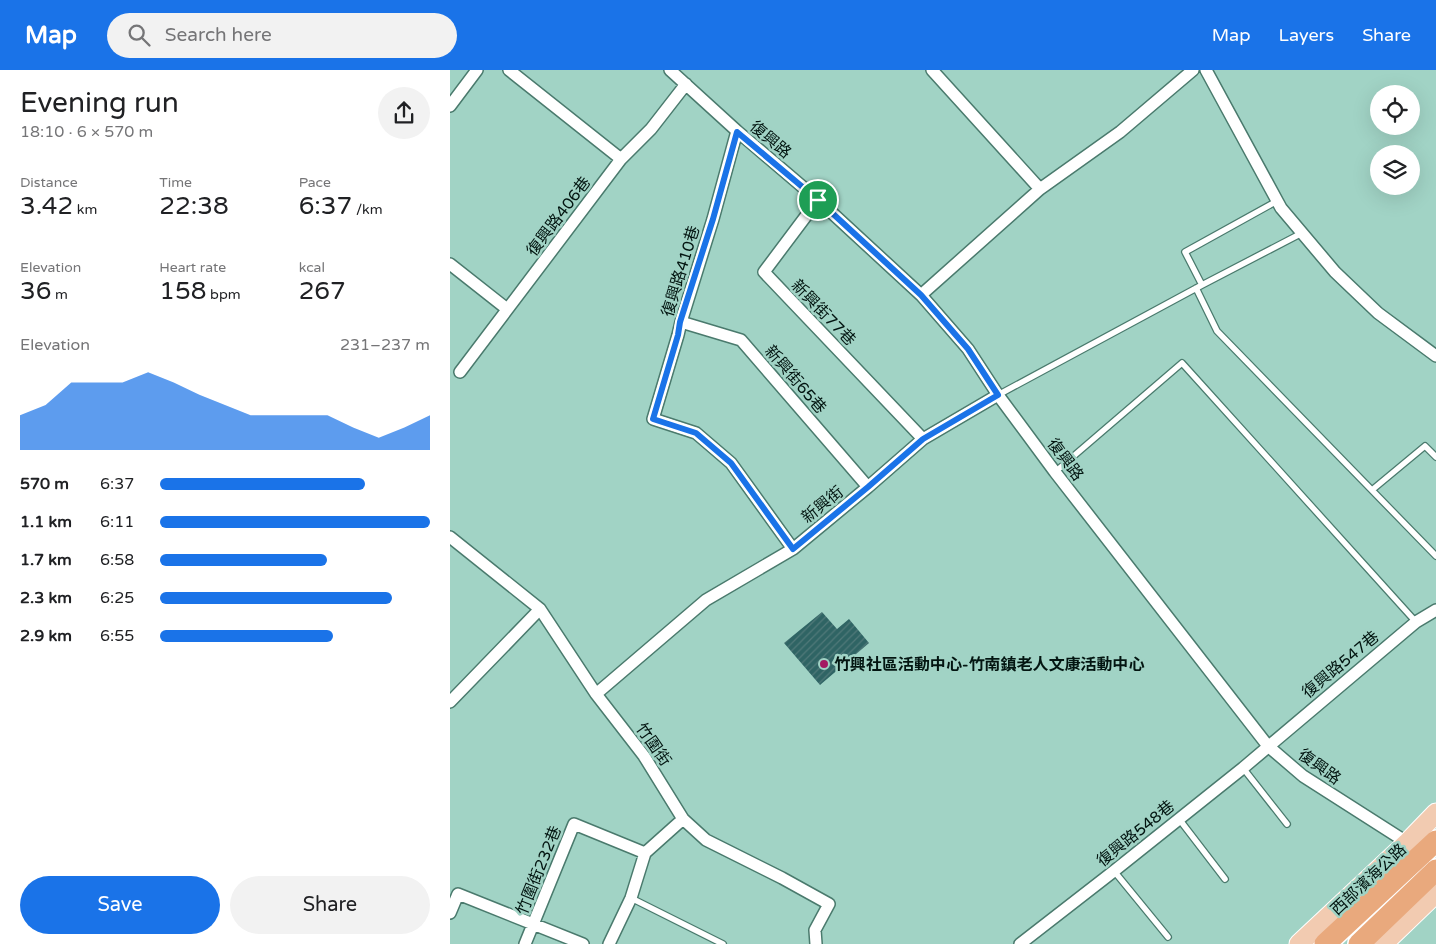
<!DOCTYPE html>
<html lang="en">
<head>
<meta charset="utf-8">
<style>
	body { margin:0; font-family:"Varela Round","Noto Sans TC",sans-serif; background:#f2f2f2; color:#202124; height:100vh; display:flex; flex-direction:column; font-size:19px; white-space:nowrap }
	* { box-sizing:border-box; margin:0 }
	p { font-size:16px; color:#757577 }
	.icon { flex:none; width:28px; height:28px; fill:none; stroke:currentColor; stroke-width:2; stroke-linecap:round; stroke-linejoin:round }
	.map { position:relative; flex:1; overflow:hidden }
	.sheet { display:flex; flex-direction:column; background:#fff; width:450px }
	.sheet>* { flex:none }
	.buttons { position:absolute; left:920px; top:15px; display:grid; gap:10px }
	.buttons a { display:grid; place-items:center; width:50px; height:50px; border-radius:50%; background:#fff; box-shadow:0 5px 20px #0002; font-size:25px }
	.pin { position:absolute; display:grid; place-items:center; width:42px; height:42px; color:#fff; margin:-21px; border:2px solid #fff; border-radius:50%; box-shadow:0 1px 5px #0007 }
	.round { display:grid; place-items:center; flex:none; width:52px; height:52px; border-radius:26px; background:#f2f2f2 }
	.head { display:flex; align-items:center; justify-content:space-between; height:85px; padding:0 20px }
	h1 { font-size:28px; font-weight:600; line-height:38px }
	.stats { display:grid; grid-template-columns:repeat(3,1fr); gap:8px; height:85px; padding:5px 20px }
	.stats div { display:grid; align-content:center }
	.stats b { font-size:25px; font-weight:600 }
	.stats small { font-size:14px; font-weight:400 }
	.stats p { font-size:14px }
	.chart { height:140px; padding:10px 20px }
	.chart p { display:flex; justify-content:space-between }
	.chart svg { width:100%; height:90px; margin-top:5px; fill:#1a73e8; opacity:.7 }
	.action { display:flex; gap:10px; margin-top:auto; padding:10px 20px }
	.action a { flex:1; height:58px; border-radius:30px; background:#1a73e8; color:#fff; font-size:20px; font-weight:600; line-height:58px; text-align:center }
	.action a+a { background:#f2f2f2; color:#202124 }
	ul { padding:0 20px; list-style:none; font-size:16px }
	li { display:grid; grid-template-columns:80px 60px 1fr; align-items:center; height:38px }
	li i { height:12px; border-radius:6px; background:#1a73e8 }
	header { display:flex; align-items:center; gap:30px; box-sizing:border-box; height:70px; padding:0 25px; background:#1a73e8; color:#fff }
	header strong { font-size:24px }
	nav { display:flex; gap:28px; margin-inline-start:auto; font-size:18px }
	.search { width:350px; height:45px; background:#f2f2f2; display:flex; align-items:center; gap:12px; box-sizing:border-box; padding:0 18px; border-radius:28px; color:#757577; font-size:19px }
	main { display:flex; flex:1; min-height:0 }
	.map>svg:first-child { display:block }
	.building { fill:url(#building-hatch) }
	.lines { fill:none; stroke-linecap:round; stroke-linejoin:round }
	.lane-casing { stroke:#4a7a6d; stroke-width:8 }
	.street-casing { stroke:#4a7a6d; stroke-width:14 }
	.primary-casing { stroke:#fff; stroke-width:21 }
	.highway-casing { stroke:#fff; stroke-width:24 }
	.lane { stroke:#fff; stroke-width:5.5 }
	.street { stroke:#fff; stroke-width:11 }
	.primary { stroke:#f2cbb1; stroke-width:19 }
	.highway { stroke:#e9a97d; stroke-width:21 }
	.route-casing { stroke:#fff; stroke-width:10 }
	.route { stroke:#1a73e8; stroke-width:6 }
	.poi-dot { fill:#a41a62; stroke:#a1d3c5; stroke-width:2 }
	.labels { text-anchor:middle; stroke-width:5; stroke-linejoin:round; paint-order:stroke }
	.street-label { font-size:16px; fill:#031511; stroke:#a1d3c5 }
	.poi-label { font-size:16px; font-weight:bold; fill:#031511; stroke:#a1d3c5; text-anchor:start }
</style>
</head>
<body>
<header>
<strong>Map</strong>
<div class="search"><svg class="icon" aria-label="search" viewBox="0 0 24 24"><circle cx="10" cy="10" r="6"/><path d="M15 15l6 6"/></svg>Search here</div>
<nav><a>Map</a><a>Layers</a><a>Share</a></nav>
</header>
<main>
<section class="sheet">
<div class="head"><div><h1>Evening run</h1><p>18:10 · 6 × 570 m</p></div><a class="round"><svg class="icon" aria-label="share" viewBox="0 0 24 24"><path d="M12 15V3M7 8l5-5 5 5M5 13v7h14v-7"/></svg></a></div>
<div class="stats">
<div><p>Distance</p><b>3.42<small> km</small></b></div>
<div><p>Time</p><b>22:38</b></div>
<div><p>Pace</p><b>6:37<small> /km</small></b></div>
</div>
<div class="stats">
<div><p>Elevation</p><b>36<small> m</small></b></div>
<div><p>Heart rate</p><b>158<small> bpm</small></b></div>
<div><p>kcal</p><b>267</b></div>
</div>
<div class="chart"><p><span>Elevation</span>231–237 m</p>
<svg viewBox="0 0 160 44" preserveAspectRatio="none"><path d="M0 44V27L10 22L20 11L30 11L40 11L50 6L60 11L70 17L80 22L90 27L100 27L110 27L120 27L130 33L140 38L150 33L160 27V44z"/></svg>
</div>
<ul>
<li><b>570 m</b>6:37<i style="width:76%"></i></li>
<li><b>1.1 km</b>6:11<i style="width:100%"></i></li>
<li><b>1.7 km</b>6:58<i style="width:62%"></i></li>
<li><b>2.3 km</b>6:25<i style="width:86%"></i></li>
<li><b>2.9 km</b>6:55<i style="width:64%"></i></li>
</ul>
<div class="action"><a>Save</a><a>Share</a></div>
</section>
<div class="map">
<svg width="986" height="874" viewBox="0 0 986 874">
	<defs>
		<pattern id="building-hatch" width="6" height="6" patternUnits="userSpaceOnUse" patternTransform="scale(1.25)"><rect width="6" height="6" fill="#2f6464"/><path d="M-1 1l2-2M0 6l6-6M5 7l2-2" fill="none" stroke="#507979"/></pattern>
	</defs>
	<rect width="100%" height="100%" fill="#a1d3c5"/>
	<!-- building -->
	<path class="building" d="M372,542L387,559L399,549L419,573L370,615L334,573Z"/>
	<g class="lines">
		<defs>
			<path id="lane" d="M752,215L735,182L827,131
				M746,218L767,261L986,486
				M548,325L752,215L852,163
				M605,402L732,293L966,552
				M922,420L975,376L986,387
				M793,698L837,754
				M729,749L775,809
				M664,801L718,867
				M181,828L273,874"/>
			<path id="street" d="M59,0L171,89
				M220,0L287,61L368,130L471,225L518,279L548,325L605,402L818,676L853,706L961,775
				M482,0L590,119
				M756,0L831,138L885,202L928,243L986,286
				M0,36L27,0
				M287,61L263,149L231,252L228,265L203,349L246,363L281,393L343,479
				M368,130L314,202L473,369
				M0,194L57,239
				M471,225L590,119L670,62L743,0
				M231,252L291,270L418,417
				M10,302L171,89L201,59L236,14
				M0,467L90,539L146,624L194,686L233,749L256,770L332,808L379,834L365,860L366,874
				M146,624L256,530L343,479L418,417L473,369L548,325
				M0,632L90,539
				M0,843L8,824L133,874
				M75,874L124,754L195,783
				M159,874L181,828L195,783L233,749
				M570,874L664,801L793,698L966,552L986,540"/>
			<path id="primary" d="M849,874L957,773L986,743
				M933,874L986,823"/>
			<path id="highway" d="M875,874L986,771
				M909,874L986,800"/>
		</defs>
		<!-- lane casing -->
		<use href="#lane" class="lane-casing"/>
		<!-- street casing -->
		<use href="#street" class="street-casing"/>
		<!-- primary casing -->
		<use href="#primary" class="primary-casing"/>
		<!-- highway casing -->
		<use href="#highway" class="highway-casing"/>
		<!-- lane -->
		<use href="#lane" class="lane"/>
		<!-- street -->
		<use href="#street" class="street"/>
		<!-- primary -->
		<use href="#primary" class="primary"/>
		<!-- highway -->
		<use href="#highway" class="highway"/>
	</g>
	<g class="lines">
		<defs>
			<path id="route" d="M287,62L368,130L471,225L518,279L548,325L473,369L418,417L343,479L281,393L246,363L203,349L228,265L230,252L263,149Z"/>
		</defs>
		<!-- route casing -->
		<use href="#route" class="route-casing"/>
		<!-- route -->
		<use href="#route" class="route"/>
	</g>
	<!-- markers -->
	<circle class="poi-dot" cx="374" cy="594" r="5"/>
	<g class="labels">
		<!-- street labels -->
		<g class="street-label">
			<text transform="translate(321 69) rotate(40)" y="6">復興路</text>
			<text transform="translate(108 146) rotate(-53)" y="6">復興路406巷</text>
			<text transform="translate(230 201) rotate(-73)" y="6">復興路410巷</text>
			<text transform="translate(374 242) rotate(46)" y="6">新興街77巷</text>
			<text transform="translate(346 309) rotate(49)" y="6">新興街65巷</text>
			<text transform="translate(616 389) rotate(53)" y="6">復興路</text>
			<text transform="translate(372 434) rotate(-39)" y="6">新興街</text>
			<text transform="translate(890 594) rotate(-40)" y="6">復興路547巷</text>
			<text transform="translate(204 674) rotate(55)" y="6">竹圍街</text>
			<text transform="translate(870 696) rotate(36)" y="6">復興路</text>
			<text transform="translate(685 763) rotate(-39)" y="6">復興路548巷</text>
			<text transform="translate(88 800) rotate(-68)" y="6">竹圍街232巷</text>
			<text transform="translate(918 809) rotate(-43)" y="6">西部濱海公路</text>
		</g>
		<!-- poi labels -->
		<g class="poi-label">
			<text x="384" y="600">竹興社區活動中心-竹南鎮老人文康活動中心</text>
		</g>
	</g>
</svg>
<div class="buttons">
<a><svg class="icon" aria-label="locate" viewBox="0 0 24 24"><circle cx="12" cy="12" r="6"/><path d="M12 2v4M12 18v4M2 12h4M18 12h4"/></svg></a>
<a><svg class="icon" aria-label="layers" viewBox="0 0 24 24"><path d="M12 4l9 5-9 5-9-5zM3 14l9 5 9-5"/></svg></a>
</div>
<div class="pin" style="left:368px;top:130px;background:#1e9e55"><svg class="icon" aria-label="arrive" viewBox="0 0 24 24"><path d="M6 21V4h12l-3 4 3 4H6"/></svg></div>
</div>
</main>
</body>
</html>
